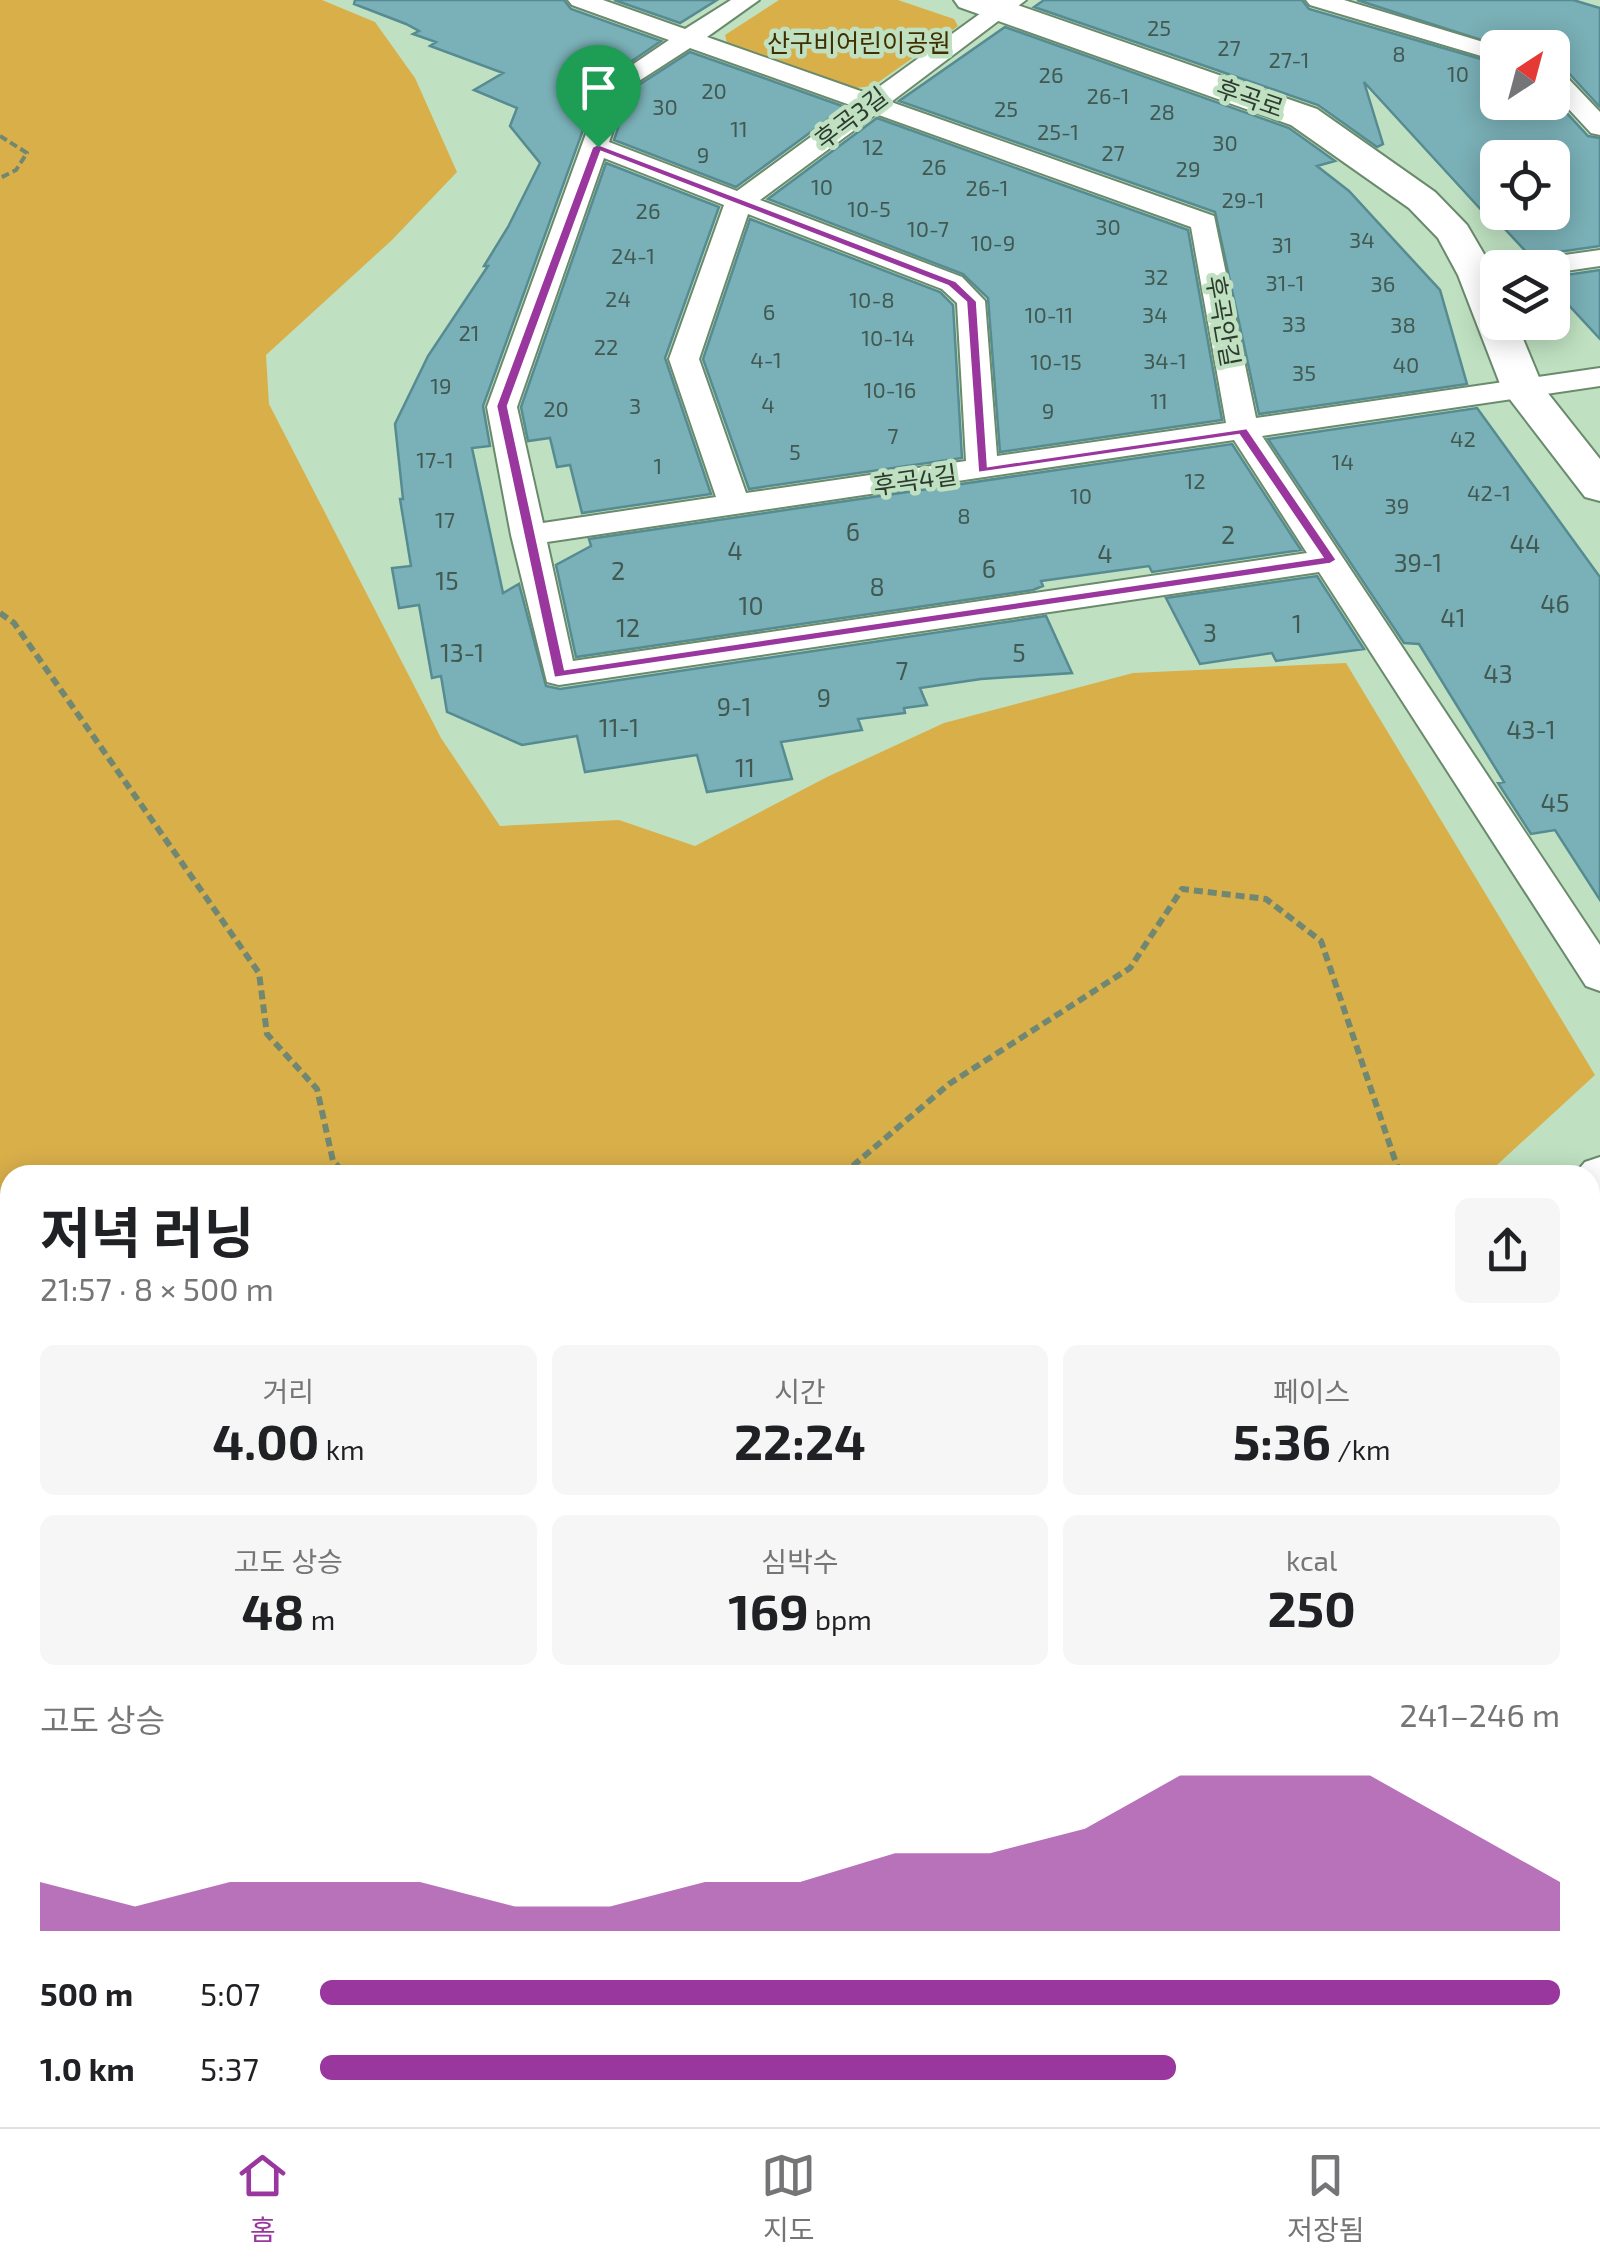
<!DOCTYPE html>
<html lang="ko">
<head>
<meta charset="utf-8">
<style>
	body { margin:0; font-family:"Exo 2","Noto Sans KR",sans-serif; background:#f6f6f6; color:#202124; height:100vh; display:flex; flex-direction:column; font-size:38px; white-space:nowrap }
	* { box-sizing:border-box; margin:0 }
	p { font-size:32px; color:#757577 }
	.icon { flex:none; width:55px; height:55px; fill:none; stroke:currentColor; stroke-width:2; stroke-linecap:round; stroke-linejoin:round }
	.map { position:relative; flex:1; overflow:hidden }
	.drawer { position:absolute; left:0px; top:1165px; width:1600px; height:962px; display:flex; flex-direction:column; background:#fff; border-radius:30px 30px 0 0; box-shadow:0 5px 25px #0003 }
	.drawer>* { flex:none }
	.needle { width:65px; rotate:36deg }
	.tools { position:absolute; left:1480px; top:30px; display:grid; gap:20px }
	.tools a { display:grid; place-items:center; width:90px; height:90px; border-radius:15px; background:#fff; box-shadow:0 5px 25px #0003; font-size:50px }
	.pin { position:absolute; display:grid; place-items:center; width:85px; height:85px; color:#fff; margin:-102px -42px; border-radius:50% 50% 50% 0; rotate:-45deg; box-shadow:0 0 10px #0007 }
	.pin .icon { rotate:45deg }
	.round { display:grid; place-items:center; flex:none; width:105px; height:105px; border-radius:15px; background:#f6f6f6 }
	.summary { display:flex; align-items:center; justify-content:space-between; height:170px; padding:0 40px }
	h1 { font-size:55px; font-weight:700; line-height:75px }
	.figures { display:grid; grid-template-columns:repeat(3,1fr); gap:15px; height:170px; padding:10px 40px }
	.figures div { display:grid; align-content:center; border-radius:15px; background:#f6f6f6; text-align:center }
	.figures b { font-size:50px; font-weight:700 }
	.figures small { font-size:28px; font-weight:400 }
	.figures p { font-size:28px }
	.chart { height:280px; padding:20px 40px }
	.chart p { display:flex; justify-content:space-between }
	.chart svg { width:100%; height:180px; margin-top:10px; fill:#9a379e; opacity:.7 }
	ul { padding:0 40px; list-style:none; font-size:32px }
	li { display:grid; grid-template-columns:160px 120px 1fr; align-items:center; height:75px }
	li i { height:25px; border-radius:12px; background:#9a379e }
	.tabs { display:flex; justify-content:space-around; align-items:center; height:140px; border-top:2px solid #e0e0e0; background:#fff; font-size:28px; color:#757577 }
	.tabs a { display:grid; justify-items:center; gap:5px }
	.tabs .on { color:#9a379e }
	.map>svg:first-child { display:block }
	.green { fill:#d9af4a }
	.building { fill:#7ab0b7; stroke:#568b92; stroke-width:2.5; fill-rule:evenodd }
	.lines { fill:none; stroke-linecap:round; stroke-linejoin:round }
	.street-casing { stroke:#6a8a6c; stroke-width:4 }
	.secondary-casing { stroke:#6a8a6c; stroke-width:4 }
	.path-far2 { stroke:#708872; stroke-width:4; stroke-dasharray:8 4; stroke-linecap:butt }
	.path-far1 { stroke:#708872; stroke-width:6; stroke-dasharray:9 5; stroke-linecap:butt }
	.path { stroke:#708872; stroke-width:8; stroke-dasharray:12 6; stroke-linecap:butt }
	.street { fill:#fff; fill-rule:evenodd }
	.secondary { fill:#fff; fill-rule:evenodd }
	.route { fill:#9a379e; stroke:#fff; stroke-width:2.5; fill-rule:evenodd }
	.labels { text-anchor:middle; stroke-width:9; stroke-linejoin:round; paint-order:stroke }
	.far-number-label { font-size:22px; fill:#415951 }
	.far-park-label { font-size:25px; fill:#412f00; stroke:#bfe1c1 }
	.far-street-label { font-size:25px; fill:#2e3c2f; stroke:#bfe1c1 }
	.number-label { font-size:25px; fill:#415951 }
</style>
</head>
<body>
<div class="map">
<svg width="1600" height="2127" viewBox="0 0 1600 2127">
	<rect width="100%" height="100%" fill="#bfe1c1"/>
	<!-- green -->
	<path class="green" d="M0,0H322L375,22L415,78L457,172L392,240L266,355L269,404L441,738L500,826L619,820L695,846L827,777L944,723L1133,673L1346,663L1595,1075L1486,1175H10V2118H1590V1764L1600,1784V2127H0Z
		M779,0H898L954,19L958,26L873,86L856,88L727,43L725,35Z"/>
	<!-- building -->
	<path class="building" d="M355,0H564L571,9L661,41L600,83L483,406L490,446L472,448L503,593L519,584L546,686L560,689L1046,616L1072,673L981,679L920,688L927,705L904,708L905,713L858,719L862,730L781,742L792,779L707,792L697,755L585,772L577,736L522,745L447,712L441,676L432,678L419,605L399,608L392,568L411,566L400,499H403L395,424L428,356L488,266H484L508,227L540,163L510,126L517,108L474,90L503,73L430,46L436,42L413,34L419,31L406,24L354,4Z
		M614,0H717L680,23Z
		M1044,0H1302L1309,9L1498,64V102H1552V97L1588,136L1600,138V246L1530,256L1489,212L1484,213L1364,82L1383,144L1377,147L1318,105L1034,7ZM1498,158H1552V212H1498Z
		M1357,0H1573L1600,8V107L1564,68L1552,65V48H1506Z
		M1005,27L1289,128L1335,161L1317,166L1349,191L1440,290L1467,384L1259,414L1215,212L899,101Z
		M690,52L761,77L845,107L736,187L614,140L631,90Z
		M877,118L1188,230L1222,420L1000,452L988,298L963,274L768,199Z
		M606,163L719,207L665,358L711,494L582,513L570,465L557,467L550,438L528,441L521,407Z
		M750,219L940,292L953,305L962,458L749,489L703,359Z
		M1600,270V339L1552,287V277Z
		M1477,408L1600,577V900L1555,830L1531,834L1498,783L1504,782L1419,644L1404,643L1268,439Z
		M1232,444L1301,550L1152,572L1149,566L1041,581L1043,586L1033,590L576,657L556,565L591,546L589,539Z
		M1317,576L1364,649L1276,661L1272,653L1200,664L1166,598Z"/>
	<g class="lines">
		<defs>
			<path id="street" d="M568,0H603L685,29L731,0H759L707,37L869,94L999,0H1026L891,102L1214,216L1256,418L1600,368V386L1262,436L1600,945V991L1586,986L1319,572L559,685L547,682L511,535L487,407L604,84L669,40L572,5ZM690,48L853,106L737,191L609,142L628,88ZM876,114L1191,227L1226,423L997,456L985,301L962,277L760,200ZM604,158L724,205L669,359L716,497L543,523L517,407ZM748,214L942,289L957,303L966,461L746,493L699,359ZM1234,440L1307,553L573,661L547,542Z
				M1306,0H1344L1503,48H1498V61L1310,5Z
				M1552,69L1561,71L1600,112V135L1591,133L1552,91Z
				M1600,250V266L1552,273V268H1515L1529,260Z
				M1600,1157V1198L1590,1201V1175H1574L1585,1162Z
				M1590,1582L1600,1586V1648L1590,1644Z"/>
			<path id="secondary" d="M954,0H1003L1317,109L1435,192L1467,225L1498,278V322H1516L1543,387L1600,459V501L1585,497L1502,389L1458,275L1438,238L1409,208L1291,125L959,7Z"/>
		</defs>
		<!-- street casing -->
		<use href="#street" class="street-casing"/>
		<!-- secondary casing -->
		<use href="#secondary" class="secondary-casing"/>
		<!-- path-far2 -->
		<path class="path-far2" d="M0,136L27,153L16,170L0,178"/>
		<!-- path-far1 -->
		<path class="path-far1" d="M0,613L14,623L259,973L267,1034L317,1089L333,1161L346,1175
			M842,1175L949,1084L1130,968L1182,889L1266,899L1321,941L1400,1175"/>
		<!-- path -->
		<path class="path" d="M194,2127L197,2118"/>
		<!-- street -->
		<use href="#street" class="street"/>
		<!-- secondary -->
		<use href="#secondary" class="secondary"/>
	</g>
	<!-- route -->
	<path class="route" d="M598,144L956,281L977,301L988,466L1247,428L1337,560L1330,564L554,678L496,406L592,147ZM601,152L948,286L966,302L978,473L1239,435L1322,557L565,669L508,406Z"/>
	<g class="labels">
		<!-- far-number labels -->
		<g class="far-number-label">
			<text x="1159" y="36">25</text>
			<text x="1229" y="56">27</text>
			<text x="1399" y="62">8</text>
			<text x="1289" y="68">27-1</text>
			<text x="1458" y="82">10</text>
			<text x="1051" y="83">26</text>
			<text x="714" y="99">20</text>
			<text x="1108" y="104">26-1</text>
			<text x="665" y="115">30</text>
			<text x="1006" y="117">25</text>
			<text x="1162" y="120">28</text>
			<text x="739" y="137">11</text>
			<text x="1058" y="140">25-1</text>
			<text x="1225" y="151">30</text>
			<text x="873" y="155">12</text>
			<text x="1113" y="161">27</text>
			<text x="703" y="163">9</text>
			<text x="934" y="175">26</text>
			<text x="1188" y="177">29</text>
			<text x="822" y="195">10</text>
			<text x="987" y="196">26-1</text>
			<text x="1243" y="208">29-1</text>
			<text x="869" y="217">10-5</text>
			<text x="648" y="219">26</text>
			<text x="1108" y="235">30</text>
			<text x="928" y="237">10-7</text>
			<text x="1362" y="248">34</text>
			<text x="993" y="251">10-9</text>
			<text x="1282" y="253">31</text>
			<text x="633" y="264">24-1</text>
			<text x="1156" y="285">32</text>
			<text x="1285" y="291">31-1</text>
			<text x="1383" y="292">36</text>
			<text x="618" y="307">24</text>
			<text x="872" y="308">10-8</text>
			<text x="769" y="320">6</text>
			<text x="1049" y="323">10-11</text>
			<text x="1155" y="323">34</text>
			<text x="1294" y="332">33</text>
			<text x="1403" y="333">38</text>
			<text x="469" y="341">21</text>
			<text x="888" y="346">10-14</text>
			<text x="606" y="355">22</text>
			<text x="766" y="368">4-1</text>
			<text x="1165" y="369">34-1</text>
			<text x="1056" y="370">10-15</text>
			<text x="1406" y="373">40</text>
			<text x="1304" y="381">35</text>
			<text x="441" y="394">19</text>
			<text x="890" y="398">10-16</text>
			<text x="1159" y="409">11</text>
			<text x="768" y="413">4</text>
			<text x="635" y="414">3</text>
			<text x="556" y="417">20</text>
			<text x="1048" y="419">9</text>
			<text x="893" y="444">7</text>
			<text x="1463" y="447">42</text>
			<text x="795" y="460">5</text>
			<text x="435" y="468">17-1</text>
			<text x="1343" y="470">14</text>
			<text x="658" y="474">1</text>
			<text x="1195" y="489">12</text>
			<text x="1489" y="501">42-1</text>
			<text x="1081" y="504">10</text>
			<text x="1397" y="514">39</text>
			<text x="964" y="524">8</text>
			<text x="445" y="528">17</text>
		</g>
		<!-- far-park labels -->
		<g class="far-park-label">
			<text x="859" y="52">산구비어린이공원</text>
		</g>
		<!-- far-street labels -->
		<g class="far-street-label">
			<text transform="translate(1250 98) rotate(19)" y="9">후곡로</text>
			<text transform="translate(851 118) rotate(-37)" y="9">후곡3길</text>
			<text transform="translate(1223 321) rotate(80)" y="9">후곡안길</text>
			<text transform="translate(915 480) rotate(-8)" y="9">후곡4길</text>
		</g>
		<!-- number labels -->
		<g class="number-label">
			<text x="853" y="541">6</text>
			<text x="1228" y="544">2</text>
			<text x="1525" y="553">44</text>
			<text x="735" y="560">4</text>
			<text x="1105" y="563">4</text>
			<text x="1418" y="572">39-1</text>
			<text x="989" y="578">6</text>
			<text x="618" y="580">2</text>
			<text x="447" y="590">15</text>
			<text x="877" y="596">8</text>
			<text x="1555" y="613">46</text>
			<text x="751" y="615">10</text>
			<text x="1453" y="627">41</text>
			<text x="1297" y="633">1</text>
			<text x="628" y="637">12</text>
			<text x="1210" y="642">3</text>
			<text x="462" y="662">13-1</text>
			<text x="1019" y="662">5</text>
			<text x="902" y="680">7</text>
			<text x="1498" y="683">43</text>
			<text x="824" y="707">9</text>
			<text x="734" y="716">9-1</text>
			<text x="619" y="737">11-1</text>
			<text x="1531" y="739">43-1</text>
			<text x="745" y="777">11</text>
			<text x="1555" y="812">45</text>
		</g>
	</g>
</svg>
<div class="tools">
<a><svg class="needle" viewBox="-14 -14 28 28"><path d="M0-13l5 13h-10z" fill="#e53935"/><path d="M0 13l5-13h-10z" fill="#757577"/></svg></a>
<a><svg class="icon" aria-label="locate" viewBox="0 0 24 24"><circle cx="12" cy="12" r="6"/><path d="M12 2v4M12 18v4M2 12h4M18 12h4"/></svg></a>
<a><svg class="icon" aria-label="layers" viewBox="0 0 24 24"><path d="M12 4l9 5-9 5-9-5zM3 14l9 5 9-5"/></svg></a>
</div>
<div class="pin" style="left:598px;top:147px;background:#1e9e55"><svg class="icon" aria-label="arrive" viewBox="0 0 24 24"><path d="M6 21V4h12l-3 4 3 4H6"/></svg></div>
<section class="drawer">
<div class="summary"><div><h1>저녁 러닝</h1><p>21:57 · 8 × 500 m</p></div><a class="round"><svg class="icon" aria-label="share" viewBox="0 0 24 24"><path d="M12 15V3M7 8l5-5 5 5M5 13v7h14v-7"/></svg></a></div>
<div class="figures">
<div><p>거리</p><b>4.00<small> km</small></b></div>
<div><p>시간</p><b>22:24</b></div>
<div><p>페이스</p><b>5:36<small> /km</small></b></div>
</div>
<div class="figures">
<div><p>고도 상승</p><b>48<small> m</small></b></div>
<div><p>심박수</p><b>169<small> bpm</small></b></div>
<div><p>kcal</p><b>250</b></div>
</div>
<div class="chart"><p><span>고도 상승</span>241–246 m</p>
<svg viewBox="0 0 160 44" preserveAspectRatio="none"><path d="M0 44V32L10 38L20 32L30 32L40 32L50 38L60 38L70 32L80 32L90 25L100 25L110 19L120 6L130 6L140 6L150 19L160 32V44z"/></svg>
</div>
<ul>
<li><b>500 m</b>5:07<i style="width:100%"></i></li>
<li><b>1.0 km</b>5:37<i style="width:69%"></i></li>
</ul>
</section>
</div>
<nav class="tabs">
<a class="on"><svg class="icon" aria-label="home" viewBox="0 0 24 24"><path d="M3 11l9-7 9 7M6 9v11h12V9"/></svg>홈</a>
<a><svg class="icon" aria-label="map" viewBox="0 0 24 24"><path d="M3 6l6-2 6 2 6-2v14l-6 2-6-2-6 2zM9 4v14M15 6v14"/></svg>지도</a>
<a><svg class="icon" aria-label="saved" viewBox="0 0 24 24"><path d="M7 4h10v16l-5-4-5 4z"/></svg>저장됨</a>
</nav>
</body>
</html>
